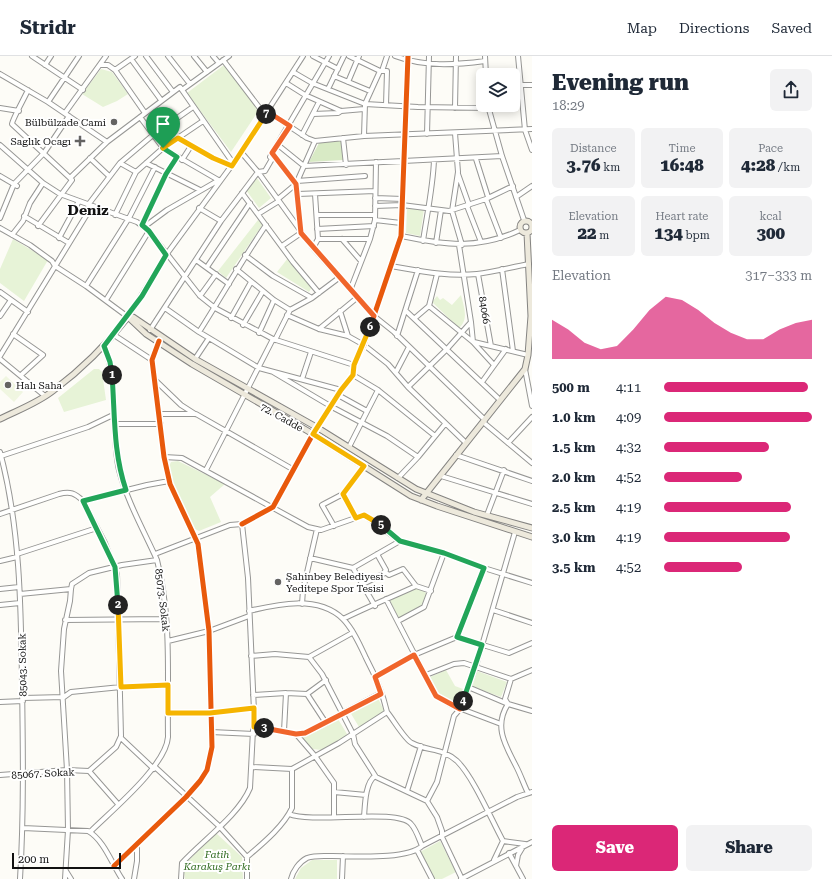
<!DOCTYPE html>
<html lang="en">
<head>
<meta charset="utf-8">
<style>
	body { margin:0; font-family:"Roboto Serif",serif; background:#f2f2f3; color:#1f2937; height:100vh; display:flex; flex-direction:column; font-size:15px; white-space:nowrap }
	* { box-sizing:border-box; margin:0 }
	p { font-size:13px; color:#747a83 }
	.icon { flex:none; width:22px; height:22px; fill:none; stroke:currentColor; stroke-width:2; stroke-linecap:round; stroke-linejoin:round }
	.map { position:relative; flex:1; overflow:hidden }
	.side { display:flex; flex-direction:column; background:#fff; width:300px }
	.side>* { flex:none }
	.buttons { position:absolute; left:476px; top:12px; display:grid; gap:8px }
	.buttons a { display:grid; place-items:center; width:44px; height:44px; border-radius:6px; background:#fff; box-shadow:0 2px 10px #0003; font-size:20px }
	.scale { position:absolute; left:12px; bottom:10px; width:109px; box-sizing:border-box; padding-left:4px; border:2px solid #111; border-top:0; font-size:11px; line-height:14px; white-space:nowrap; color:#111; -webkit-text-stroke:3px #fff; paint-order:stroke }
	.pin { position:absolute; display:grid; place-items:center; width:34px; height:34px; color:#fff; margin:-41px -17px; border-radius:50% 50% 50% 0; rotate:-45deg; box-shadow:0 0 4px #0007 }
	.pin .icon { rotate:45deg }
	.km { position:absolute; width:20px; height:20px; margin:-10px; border-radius:50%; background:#222; color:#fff; font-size:11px; line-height:20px; text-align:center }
	.round { display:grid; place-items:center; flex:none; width:42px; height:42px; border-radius:6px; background:#f2f2f3 }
	.summary { display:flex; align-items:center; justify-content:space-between; height:68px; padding:0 20px }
	h1 { font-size:22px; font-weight:800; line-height:30px }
	.figures { display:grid; grid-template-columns:repeat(3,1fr); gap:6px; height:68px; padding:4px 20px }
	.figures div { display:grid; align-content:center; border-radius:6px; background:#f2f2f3; text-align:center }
	.figures b { font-size:17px; font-weight:800 }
	.figures small { font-size:11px; font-weight:400 }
	.figures p { font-size:11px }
	.chart { height:112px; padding:8px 20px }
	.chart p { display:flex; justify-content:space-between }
	.chart svg { width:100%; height:72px; margin-top:4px; fill:#db2777; opacity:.7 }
	.button { display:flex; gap:8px; margin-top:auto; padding:8px 20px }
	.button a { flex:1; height:46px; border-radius:6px; background:#db2777; color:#fff; font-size:16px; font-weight:800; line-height:46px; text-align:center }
	.button a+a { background:#f2f2f3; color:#1f2937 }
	ul { padding:0 20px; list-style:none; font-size:13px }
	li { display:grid; grid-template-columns:64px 48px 1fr; align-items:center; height:30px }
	li i { height:10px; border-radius:5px; background:#db2777 }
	header { display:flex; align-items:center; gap:24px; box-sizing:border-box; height:56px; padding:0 20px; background:#fff; border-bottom:1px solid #e0e1e3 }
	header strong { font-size:19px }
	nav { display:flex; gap:22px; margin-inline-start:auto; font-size:14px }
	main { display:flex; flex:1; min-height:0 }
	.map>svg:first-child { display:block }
	.green { fill:#e7f3d7 }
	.forest { fill:#d8eac5 }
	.pitch { fill:#f0f6e1 }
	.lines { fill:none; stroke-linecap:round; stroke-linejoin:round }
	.minor-casing { stroke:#979795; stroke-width:6 }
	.major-casing { stroke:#858482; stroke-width:7 }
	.minor { stroke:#fffffe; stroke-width:4 }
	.major { stroke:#ede9dc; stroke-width:5 }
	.cycleway-casing { stroke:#fff; stroke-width:8 }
	.cycleway { stroke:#e8590c; stroke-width:5 }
	.split-1-casing { stroke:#fff; stroke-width:8 }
	.split-2-casing { stroke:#fff; stroke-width:8 }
	.split-3-casing { stroke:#fff; stroke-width:8 }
	.split-4-casing { stroke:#fff; stroke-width:8 }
	.split-5-casing { stroke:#fff; stroke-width:8 }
	.split-6-casing { stroke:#fff; stroke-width:8 }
	.split-7-casing { stroke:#fff; stroke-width:8 }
	.split-8-casing { stroke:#fff; stroke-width:8 }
	.split-1 { stroke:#22a559; stroke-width:5 }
	.split-2 { stroke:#22a559; stroke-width:5 }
	.split-3 { stroke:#f5b400; stroke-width:5 }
	.split-4 { stroke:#f0652b; stroke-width:5 }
	.split-5 { stroke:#22a559; stroke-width:5 }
	.split-6 { stroke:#f5b400; stroke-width:5 }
	.split-7 { stroke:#f0652b; stroke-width:5 }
	.split-8 { stroke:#f5b400; stroke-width:5 }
	.poi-dot { fill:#646362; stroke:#fff; stroke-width:1.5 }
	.labels { text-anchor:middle; stroke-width:4; stroke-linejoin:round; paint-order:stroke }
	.poi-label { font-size:10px; fill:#111; stroke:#fff; text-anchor:end }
	.street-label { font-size:10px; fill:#111; stroke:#fff }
	.park-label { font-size:10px; font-style:italic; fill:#2f6b1f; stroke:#fff }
	.district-label { font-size:14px; font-weight:bold; fill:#111; stroke:#fff }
</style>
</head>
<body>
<header>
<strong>Stridr</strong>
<nav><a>Map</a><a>Directions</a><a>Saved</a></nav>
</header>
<main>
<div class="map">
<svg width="532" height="823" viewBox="0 0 532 823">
	<rect width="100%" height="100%" fill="#fdfcf7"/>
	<!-- green -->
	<path class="green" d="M224,9L259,54L231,96L187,37Z
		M101,13L112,16L128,38L117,45L103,51L82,38Z
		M257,122L271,142L259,152L246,134Z
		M407,153H424L420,180L406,177Z
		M258,164L263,168L226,222L218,215Z
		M13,183L48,204L24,245L0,227V213Z
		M288,202L312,231L309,236L277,216Z
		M461,239C464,251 469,263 459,272L432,246L437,240L440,244L443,242L452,249Z
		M94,313H99L102,316L106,344L64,356L58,342Z
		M178,405L225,428L210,441L221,466L199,475L195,473C188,461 164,418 171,406Z
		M412,531L422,533L427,538L424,549L399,562L389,543Z
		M446,614L455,630L463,633L458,649C441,645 437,635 430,621Z
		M477,615L507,626L501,641L471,630Z
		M378,642L385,657L359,671L350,656Z
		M338,663L347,678L346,680L322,694L312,693L301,681L310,678Z
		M216,777L242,801L243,823H185L183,810Z
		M440,785L456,816L442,823H435L420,796Z
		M312,804H337V823H295L301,812Z"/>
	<!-- forest -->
	<path class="forest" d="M341,84L343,104L309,106L319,87Z"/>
	<!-- pitch -->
	<path class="pitch" d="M6,320L23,336L14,346L0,333V326Z"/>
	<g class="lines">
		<defs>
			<path id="minor" d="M32,0L83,34
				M146,0L173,36
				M168,0L190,28
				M194,0L207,16
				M213,0L219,7
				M313,0L338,13
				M349,0L380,15H387L386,49
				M395,0C424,11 455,9 485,5
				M485,0L486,19
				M518,0L525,74L532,94
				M131,3L161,44
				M223,4L265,59
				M45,9L51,0
				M100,9H108L115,14L145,57
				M115,14L135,0
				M382,15L387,0
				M293,16L312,27L365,48L418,51L489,52
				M0,18L48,46L107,86L180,31L233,107
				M334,20L370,35
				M348,26L359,0
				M286,27L305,39L341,55L364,53
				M513,29H532
				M328,33L344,0
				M28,34C25,41 12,64 12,68L70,122
				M182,34L229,0
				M48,46L79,0
				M488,50L502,100L524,164
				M0,52L19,55
				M455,52L456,0
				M268,56L307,82L315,85L364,80L532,73
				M65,57L106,0
				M313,58L338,57L341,55
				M140,61L163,92L220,125
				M455,77L458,116L452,155L462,189
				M427,78L429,0
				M302,79L319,46
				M364,80L365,48L380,15
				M178,82L213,102L232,110
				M343,82L346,109
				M0,89L43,127L60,138L137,166L149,175L200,240L215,252L273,283L354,309
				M278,89L304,110L502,100
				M241,96L258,116L313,192L374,260L394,276L485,364
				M272,97L296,128L301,177L282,190
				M90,102L109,120
				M476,103L488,141
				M182,104L191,90
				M120,107L136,116
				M146,107L200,134
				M458,118L469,149
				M0,120L17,130
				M297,125L365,120
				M242,137L293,206L319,237
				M298,138L375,135
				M516,141L532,130
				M375,142L403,143
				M278,143L296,128L315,85
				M486,143L501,182
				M88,149L120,107L153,79L193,51
				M375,150L402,149L449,155L486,143L513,130
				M467,150L481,186
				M199,152L221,165
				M258,158L279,145
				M115,159L136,116L163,92L203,65
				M317,159H375
				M24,160L69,187
				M0,162L14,128L44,97L69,60
				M375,164L401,167
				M142,169L166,118L177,101
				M38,170L72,124L70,122L107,86
				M144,171L167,154L219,124
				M0,172L30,189L52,205L55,210L86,230L128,261L166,199L235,105L303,0
				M317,173L374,170
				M12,179L23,165L30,147L43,127
				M401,180C445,189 478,194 520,174
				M59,182L79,145
				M318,183H370L351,232
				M342,183L361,205
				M370,183L375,164L376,106
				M423,185C427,158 433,131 434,104
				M436,187L441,154
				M313,192L318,183L315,138
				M245,199L273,220L312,242
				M196,204L229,228
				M391,210C420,215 448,221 477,218C494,216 512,211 529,208
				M207,211L250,147
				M236,213L274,244L290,254
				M502,213L513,295
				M478,218L491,290
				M86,230L129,162L155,111
				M0,236L28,256
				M200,240L216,218
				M106,244L149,175
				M429,250L473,286L494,309
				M165,252L199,276L259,312L341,334
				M340,255L348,280
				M406,255L500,344
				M287,259L319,273L348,280L364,289L388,308L408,331L466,387
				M0,260L11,244
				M231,262L251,226
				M415,262L429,250L437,218
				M471,266L473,286
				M243,269L263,235
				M319,273L358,241
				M150,274L221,165L258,116L265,115L272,103L270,101L272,97L329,0
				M199,276C222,240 242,204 266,169
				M259,277L274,244
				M13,278L43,299L21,319
				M114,279L152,304
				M397,280L418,214
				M275,284L290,254L312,242L340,221
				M474,286L528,299
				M0,300L92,150
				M0,303L45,340
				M195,303L209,282
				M525,313L532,350
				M273,316L332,351L387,380L418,401
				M396,316L409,291
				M353,319L378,334L435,380
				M302,323L311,296
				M155,324L181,349L195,358
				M482,326L506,293
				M408,331L447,293L471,266L459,189
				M338,339L367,355
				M159,358H196L294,414
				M483,366L532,407
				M114,368H161
				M508,387L532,361
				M349,391L378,334
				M0,396C20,470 21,550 22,627C23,692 24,758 20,823
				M456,399L532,425
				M1,400L88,371L113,359
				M164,401L182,402L308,471L321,474L364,459L400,485L444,497L484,512L532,527
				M206,414L273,283
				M441,420L532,448
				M398,422L418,401L445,368
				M83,445L147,429L169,425
				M0,458L59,438C70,435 75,437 83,445L105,487L117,518L121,680L116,691L89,715
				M487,459L504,414
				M356,462L343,438L364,410
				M242,468L273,451L313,378L341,334L353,319L354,309L364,289L401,180L408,0
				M334,470L322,449L343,438
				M17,498L97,472
				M155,498L230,469L242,468L248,522L254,655L250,732C239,759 202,785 182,807L181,823
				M310,502L353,512L400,485
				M0,505L17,501
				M353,512L375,550
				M385,516L389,519L403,513L416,530
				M363,528L383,518L386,514L377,498
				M0,533L19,531
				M20,538L71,533
				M386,543L436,640L451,649L501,668
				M302,548L303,534L317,473
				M0,549L20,547
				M493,554L532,567
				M249,555C278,548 318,539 343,563C353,573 360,589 366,602C375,619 383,638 387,656L339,687L292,713L253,711
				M343,563C367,551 392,541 416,530L431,535
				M65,564L166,563
				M398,565L424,551L444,497
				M457,581L509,597L532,587
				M168,585L209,575L249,560
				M251,600L275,598L309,601L322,618L353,678L355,688L376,721L427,745L437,761L442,775V781L462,823
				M309,601L352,577
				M426,619L454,608L464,607L511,623L532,614
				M375,621L414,599L457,581L484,512
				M511,623L505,643L508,648L532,655
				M468,631L508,648C493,671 506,690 517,712C521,720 524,729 528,737
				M307,638L326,624
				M253,639L286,637L307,638L326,667
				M23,642L64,641L71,636L121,631L168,629
				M0,646L23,645
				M387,656C393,663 405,684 412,687C429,696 441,691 457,705C474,722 491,763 503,785L525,788
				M168,657H210L254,652
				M254,671L296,678L305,677L381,637
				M284,675L286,637
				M211,676L254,678
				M296,678L315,700L334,727V760
				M121,682L154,713
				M155,711L219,770L247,801V823
				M0,719L67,714L89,715L118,748
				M407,735L421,690
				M334,736L366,739
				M427,745L437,726L454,660L460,653L476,610L515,476
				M289,758C313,768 397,752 411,768C416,773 419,783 422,790
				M364,761C365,749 365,727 375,720
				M23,772L88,775C104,784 112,808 122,823
				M90,776C111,755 166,710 168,681C167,622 172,562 157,504C144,475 127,445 119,414C110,374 120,329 104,290
				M417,794L432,823
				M509,797L523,823
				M247,801C262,788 283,771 292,752V713
				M494,804L503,785
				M114,810L186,741L200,725L207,714L212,691L209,575L198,488L170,428L164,401L152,304L159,285
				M516,810L518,799L524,789
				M66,815L71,823
				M65,823L68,774L67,714L61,615L64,573L70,545L71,533L72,528L89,517L122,509L157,504
				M134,823L137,805V788
				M291,823C293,815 299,806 307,802C315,799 324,800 332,800C353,800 407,804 422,790L517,741L532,736
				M342,823L343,800
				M461,823L532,786"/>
			<path id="major" d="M520 171a6 6 0 1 1 12 0a6 6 0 1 1-12 0Z
				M128,261L146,278L192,308L313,378L411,440L437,450L532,481
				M128,261H133L195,303L318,372L416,433L474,456L532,472
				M0,363C18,354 38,347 54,334C82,313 107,288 128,261
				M421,444L525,313L528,299L531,260L527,177"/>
		</defs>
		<!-- minor casing -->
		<use href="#minor" class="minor-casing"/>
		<!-- major casing -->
		<use href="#major" class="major-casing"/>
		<!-- minor -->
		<use href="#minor" class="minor"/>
		<!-- major -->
		<use href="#major" class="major"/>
		<defs>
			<path id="cycleway" d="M242,468L273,451L313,378L341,334L353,319L354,309L364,289L401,180L408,0
				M114,810L186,741L200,725L207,714L212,691L209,575L198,488L170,428L164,401L152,304L159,285"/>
		</defs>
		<!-- cycleway casing -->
		<use href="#cycleway" class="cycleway-casing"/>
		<!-- cycleway -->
		<use href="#cycleway" class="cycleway"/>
	</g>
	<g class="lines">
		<defs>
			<path id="split-1" d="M112,319L110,306L104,290L142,240L166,199L149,175L142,169L166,118L177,101L163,92"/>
			<path id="split-2" d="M112,319C115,358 113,396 126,434L83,445L115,511L118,549"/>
			<path id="split-3" d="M118,549L121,631L168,629V657H210L254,652V671L264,672"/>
			<path id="split-4" d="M264,672L296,678L305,677L381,638L375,621L414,599L436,640L460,653L463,645"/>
			<path id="split-5" d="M381,469L400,485L444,497L484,512L457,581L482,589L463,645"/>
			<path id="split-6" d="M370,271L354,309L353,319L341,334L313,378L364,410L343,438L356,462L364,459L381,469"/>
			<path id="split-7" d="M266,58L268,56L290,70L272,97L296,128L301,177L374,260L370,271"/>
			<path id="split-8" d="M163,92L178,82L213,102L232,110L266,58"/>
		</defs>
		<!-- split-1 casing -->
		<use href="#split-1" class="split-1-casing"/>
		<!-- split-2 casing -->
		<use href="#split-2" class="split-2-casing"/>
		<!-- split-3 casing -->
		<use href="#split-3" class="split-3-casing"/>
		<!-- split-4 casing -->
		<use href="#split-4" class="split-4-casing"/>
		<!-- split-5 casing -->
		<use href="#split-5" class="split-5-casing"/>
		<!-- split-6 casing -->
		<use href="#split-6" class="split-6-casing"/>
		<!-- split-7 casing -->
		<use href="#split-7" class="split-7-casing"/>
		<!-- split-8 casing -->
		<use href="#split-8" class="split-8-casing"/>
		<!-- split-1 -->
		<use href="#split-1" class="split-1"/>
		<!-- split-2 -->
		<use href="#split-2" class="split-2"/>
		<!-- split-3 -->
		<use href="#split-3" class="split-3"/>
		<!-- split-4 -->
		<use href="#split-4" class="split-4"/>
		<!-- split-5 -->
		<use href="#split-5" class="split-5"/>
		<!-- split-6 -->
		<use href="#split-6" class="split-6"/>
		<!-- split-7 -->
		<use href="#split-7" class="split-7"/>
		<!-- split-8 -->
		<use href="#split-8" class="split-8"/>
	</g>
	<!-- markers -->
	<g class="poi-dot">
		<circle cx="114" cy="66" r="4"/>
		<path d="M78 79h4v4h4v4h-4v4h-4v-4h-4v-4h4z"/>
		<circle cx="8" cy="329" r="4"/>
		<circle cx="278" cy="526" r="4"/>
	</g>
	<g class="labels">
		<!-- poi labels -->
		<g class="poi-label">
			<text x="106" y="70">Bülbülzade Cami</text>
			<text x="71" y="89">Saglık Ocagı</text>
			<text x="16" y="333" text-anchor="start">Halı Saha</text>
			<text x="286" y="524" text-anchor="start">Şahinbey Belediyesi<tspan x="286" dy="12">Yeditepe Spor Tesisi</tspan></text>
		</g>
		<!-- street labels -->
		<g class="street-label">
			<text transform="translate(485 254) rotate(80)" y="4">84066</text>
			<text transform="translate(282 361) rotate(29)" y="4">72. Cadde</text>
			<text transform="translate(163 544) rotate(83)" y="4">85073. Sokak</text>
			<text transform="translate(22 609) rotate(-91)" y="4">85043. Sokak</text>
			<text transform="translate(43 717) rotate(-3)" y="4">85067. Sokak</text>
		</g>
		<!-- park labels -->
		<g class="park-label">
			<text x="217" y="802">Fatih<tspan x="217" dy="12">Karakuş Parkı</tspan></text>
		</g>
		<!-- district labels -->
		<g class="district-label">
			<text x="88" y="159">Deniz</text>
		</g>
	</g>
</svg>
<div class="buttons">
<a><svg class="icon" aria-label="layers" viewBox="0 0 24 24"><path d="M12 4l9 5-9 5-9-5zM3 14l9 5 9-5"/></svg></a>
</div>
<div class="scale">200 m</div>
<div class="pin" style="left:163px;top:92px;background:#1e9e55"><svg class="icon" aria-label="arrive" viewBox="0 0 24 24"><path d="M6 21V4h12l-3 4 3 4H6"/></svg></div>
<b class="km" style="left:112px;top:319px">1</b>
<b class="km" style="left:118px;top:549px">2</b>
<b class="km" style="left:264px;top:672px">3</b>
<b class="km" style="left:463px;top:645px">4</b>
<b class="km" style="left:381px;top:469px">5</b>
<b class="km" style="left:370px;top:271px">6</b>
<b class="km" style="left:266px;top:58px">7</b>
</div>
<section class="side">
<div class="summary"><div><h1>Evening run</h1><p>18:29</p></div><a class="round"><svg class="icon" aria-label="share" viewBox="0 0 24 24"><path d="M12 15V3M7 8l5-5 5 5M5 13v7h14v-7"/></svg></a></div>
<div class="figures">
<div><p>Distance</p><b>3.76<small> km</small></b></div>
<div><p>Time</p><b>16:48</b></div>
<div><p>Pace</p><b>4:28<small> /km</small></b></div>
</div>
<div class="figures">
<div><p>Elevation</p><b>22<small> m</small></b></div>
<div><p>Heart rate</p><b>134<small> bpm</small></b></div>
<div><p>kcal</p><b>300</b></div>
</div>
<div class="chart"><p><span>Elevation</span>317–333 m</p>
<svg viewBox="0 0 160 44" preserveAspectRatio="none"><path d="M0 44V20L10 26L20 34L30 38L40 36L50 26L60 14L70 6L80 8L90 14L100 22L110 28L120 32L130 32L140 26L150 22L160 20V44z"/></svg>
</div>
<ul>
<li><b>500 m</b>4:11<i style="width:97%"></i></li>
<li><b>1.0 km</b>4:09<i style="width:100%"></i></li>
<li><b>1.5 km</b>4:32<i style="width:71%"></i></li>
<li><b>2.0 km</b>4:52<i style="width:53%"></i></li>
<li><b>2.5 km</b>4:19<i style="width:86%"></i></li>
<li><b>3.0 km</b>4:19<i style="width:85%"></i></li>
<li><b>3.5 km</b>4:52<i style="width:53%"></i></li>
</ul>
<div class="button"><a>Save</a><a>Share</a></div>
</section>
</main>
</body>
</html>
